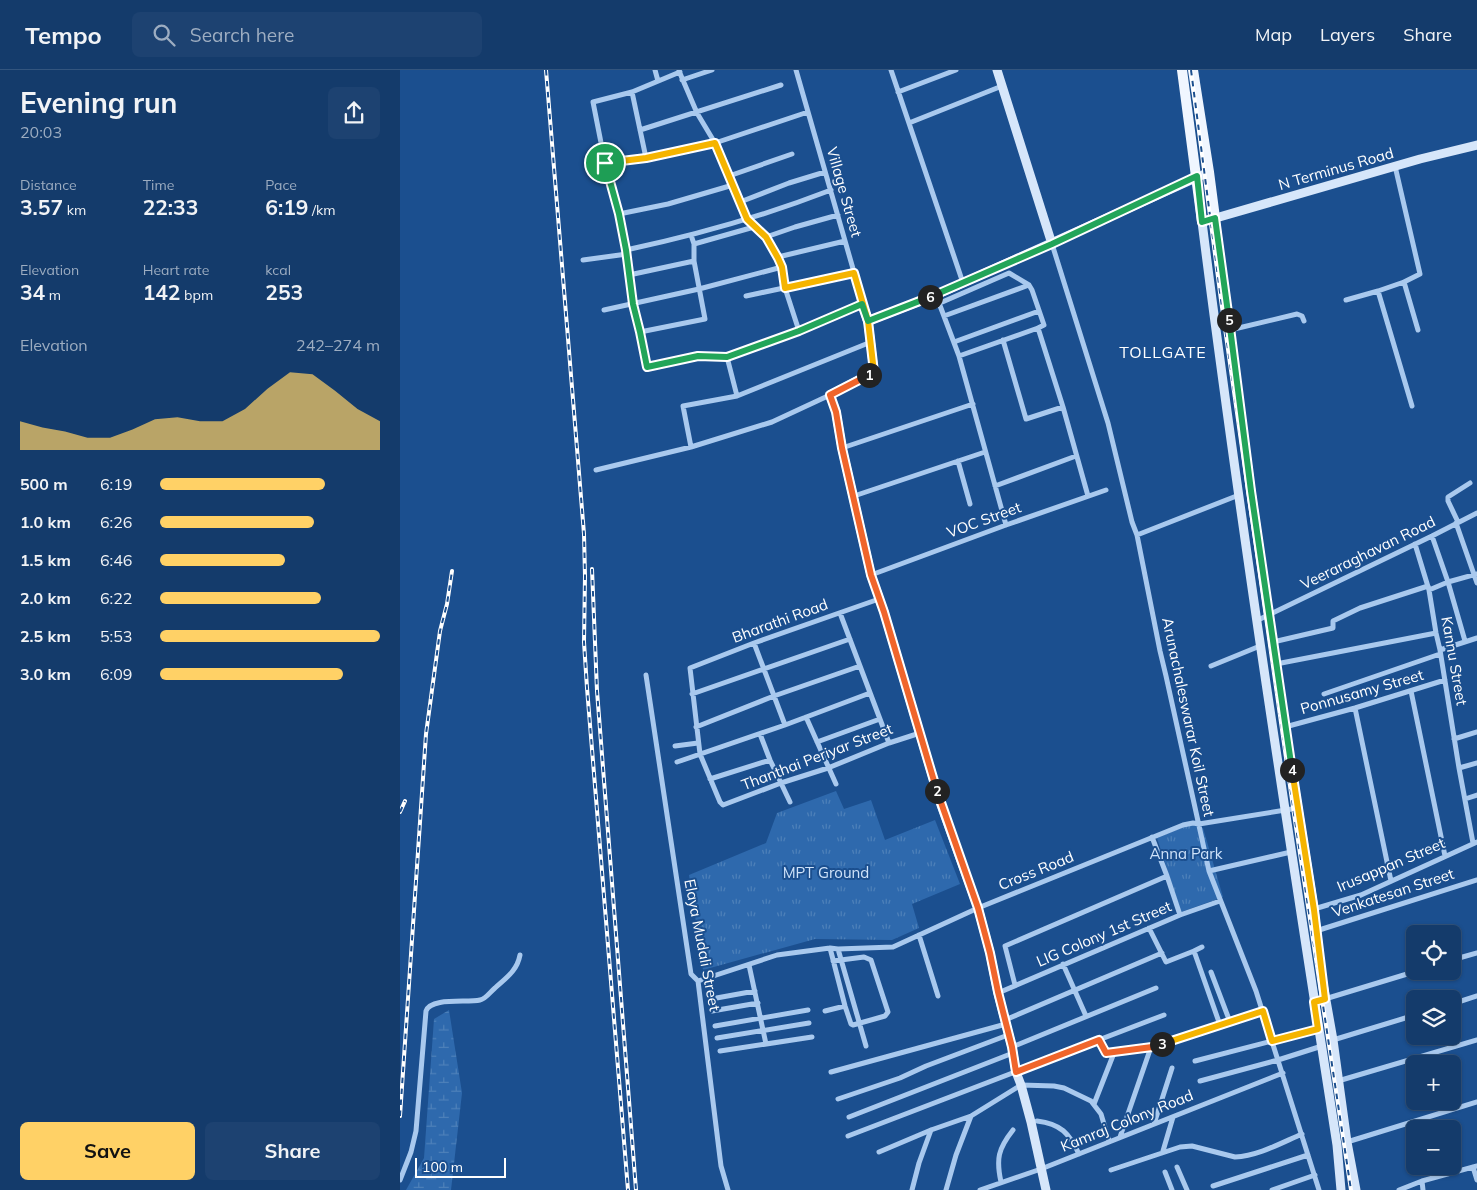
<!DOCTYPE html>
<html lang="en">
<head>
<meta charset="utf-8">
<style>
	body { margin:0; font-family:Mulish,sans-serif; background:#1d4271; color:#f1f3f6; height:100vh; display:flex; flex-direction:column; font-size:19px; white-space:nowrap }
	* { box-sizing:border-box; margin:0 }
	p { font-size:16px; color:#9dadc1 }
	.icon { flex:none; width:28px; height:28px; fill:none; stroke:currentColor; stroke-width:2; stroke-linecap:round; stroke-linejoin:round }
	.map { position:relative; flex:1; overflow:hidden }
	.details { display:flex; flex-direction:column; background:#143b6b; width:400px }
	.details>* { flex:none }
	.fabs { position:absolute; left:1006px; top:855px; display:grid; gap:10px }
	.fabs a { display:grid; place-items:center; width:55px; height:55px; border-radius:8px; background:#143b6b; box-shadow:0 1px 4px #0004,0 0 0 1px #33557e; font-size:25px }
	.scale { position:absolute; left:15px; bottom:12px; width:91px; box-sizing:border-box; padding-left:5px; border:2px solid #fff; border-top:0; font-size:14px; line-height:18px; white-space:nowrap; color:#fff; -webkit-text-stroke:4px #1b4f8f; paint-order:stroke }
	.pin { position:absolute; display:grid; place-items:center; width:42px; height:42px; color:#fff; margin:-21px; border:2px solid #fff; border-radius:50%; box-shadow:0 1px 5px #0007 }
	.km { position:absolute; width:25px; height:25px; margin:-12px; border-radius:50%; background:#222; color:#fff; font-size:14px; line-height:25px; text-align:center }
	.round { display:grid; place-items:center; flex:none; width:52px; height:52px; border-radius:8px; background:#1d4271 }
	.summary { display:flex; align-items:center; justify-content:space-between; height:85px; padding:0 20px }
	h1 { font-size:28px; font-weight:700; line-height:38px }
	.figures { display:grid; grid-template-columns:repeat(3,1fr); gap:8px; height:85px; padding:5px 20px }
	.figures div { display:grid; align-content:center }
	.figures b { font-size:21px; font-weight:700 }
	.figures small { font-size:14px; font-weight:400 }
	.figures p { font-size:14px }
	.chart { height:140px; padding:10px 20px }
	.chart p { display:flex; justify-content:space-between }
	.chart svg { width:100%; height:90px; margin-top:5px; fill:#ffd166; opacity:.7 }
	.action { display:flex; gap:10px; margin-top:auto; padding:10px 20px }
	.action a { flex:1; height:58px; border-radius:8px; background:#ffd166; color:#111; font-size:20px; font-weight:700; line-height:58px; text-align:center }
	.action a+a { background:#1d4271; color:#f1f3f6 }
	ul { padding:0 20px; list-style:none; font-size:16px }
	li { display:grid; grid-template-columns:80px 60px 1fr; align-items:center; height:38px }
	li i { height:12px; border-radius:6px; background:#ffd166 }
	header { display:flex; align-items:center; gap:30px; box-sizing:border-box; height:70px; padding:0 25px; background:#143b6b; border-bottom:1px solid #33557e }
	header strong { font-size:24px }
	nav { display:flex; gap:28px; margin-inline-start:auto; font-size:18px }
	.search { width:350px; height:45px; background:#1d4271; display:flex; align-items:center; gap:12px; box-sizing:border-box; padding:0 18px; border-radius:8px; color:#9dadc1; font-size:19px }
	main { display:flex; flex:1; min-height:0 }
	.map>svg:first-child { display:block }
	.wetland { fill:url(#wetland-marsh) }
	.park { fill:url(#park-tufts) }
	.lines { fill:none; stroke-linecap:round; stroke-linejoin:round }
	.street { stroke:#a9c9ee; stroke-width:5 }
	.secondary { stroke:#d6e6fa; stroke-width:9 }
	.primary { stroke:#f0f6ff; stroke-width:10 }
	.rail-casing { stroke:#fff; stroke-width:4 }
	.rail { stroke:#1b4f8f; stroke-width:2; stroke-dasharray:5.5; stroke-linecap:butt }
	.split-1-casing { stroke:#fff; stroke-width:10 }
	.split-2-casing { stroke:#fff; stroke-width:10 }
	.split-3-casing { stroke:#fff; stroke-width:10 }
	.split-4-casing { stroke:#fff; stroke-width:10 }
	.split-5-casing { stroke:#fff; stroke-width:10 }
	.split-6-casing { stroke:#fff; stroke-width:10 }
	.split-7-casing { stroke:#fff; stroke-width:10 }
	.split-1 { stroke:#f5b400; stroke-width:6 }
	.split-2 { stroke:#f0652b; stroke-width:6 }
	.split-3 { stroke:#f0652b; stroke-width:6 }
	.split-4 { stroke:#f5b400; stroke-width:6 }
	.split-5 { stroke:#22a559; stroke-width:6 }
	.split-6 { stroke:#22a559; stroke-width:6 }
	.split-7 { stroke:#22a559; stroke-width:6 }
	.labels { text-anchor:middle; stroke-width:4; stroke-linejoin:round; paint-order:stroke }
	.street-label { font-size:15px; fill:#fff; stroke:#1b4f8f }
	.park-label { font-size:15px; fill:#cfe3fa; stroke:#1b4f8f }
	.neighbourhood-label { font-size:16px; letter-spacing:1px; fill:#fff; stroke:#1b4f8f }
</style>
</head>
<body>
<header>
<strong>Tempo</strong>
<div class="search"><svg class="icon" aria-label="search" viewBox="0 0 24 24"><circle cx="10" cy="10" r="6"/><path d="M15 15l6 6"/></svg>Search here</div>
<nav><a>Map</a><a>Layers</a><a>Share</a></nav>
</header>
<main>
<section class="details">
<div class="summary"><div><h1>Evening run</h1><p>20:03</p></div><a class="round"><svg class="icon" aria-label="share" viewBox="0 0 24 24"><path d="M12 15V3M7 8l5-5 5 5M5 13v7h14v-7"/></svg></a></div>
<div class="figures">
<div><p>Distance</p><b>3.57<small> km</small></b></div>
<div><p>Time</p><b>22:33</b></div>
<div><p>Pace</p><b>6:19<small> /km</small></b></div>
</div>
<div class="figures">
<div><p>Elevation</p><b>34<small> m</small></b></div>
<div><p>Heart rate</p><b>142<small> bpm</small></b></div>
<div><p>kcal</p><b>253</b></div>
</div>
<div class="chart"><p><span>Elevation</span>242–274 m</p>
<svg viewBox="0 0 160 44" preserveAspectRatio="none"><path d="M0 44V30L10 33L20 35L30 38L40 38L50 34L60 29L70 28L80 30L90 30L100 24L110 14L120 6L130 7L140 15L150 24L160 30V44z"/></svg>
</div>
<ul>
<li><b>500 m</b>6:19<i style="width:75%"></i></li>
<li><b>1.0 km</b>6:26<i style="width:70%"></i></li>
<li><b>1.5 km</b>6:46<i style="width:57%"></i></li>
<li><b>2.0 km</b>6:22<i style="width:73%"></i></li>
<li><b>2.5 km</b>5:53<i style="width:100%"></i></li>
<li><b>3.0 km</b>6:09<i style="width:83%"></i></li>
</ul>
<div class="action"><a>Save</a><a>Share</a></div>
</section>
<div class="map">
<svg width="1077" height="1120" viewBox="0 0 1077 1120">
	<defs>
		<pattern id="wetland-marsh" width="20" height="14" patternUnits="userSpaceOnUse" patternTransform="scale(1.25)"><rect width="20" height="14" fill="#2e69ad"/><path d="M1 5h8M5 5V1M11 12h8M15 12V8" fill="none" stroke="#4d80b9"/></pattern>
		<pattern id="park-tufts" width="24" height="20" patternUnits="userSpaceOnUse" patternTransform="scale(1.25)"><rect width="24" height="20" fill="#2e69ad"/><path d="M3 7l-1-3M5 7V3M7 7l1-3M15 17l-1-3M17 17v-4M19 17l1-3" fill="none" stroke="#4d80b9"/></pattern>
	</defs>
	<rect width="100%" height="100%" fill="#1b4f8f"/>
	<!-- wetland -->
	<path class="wetland" d="M49,940L62,1023L51,1120H6L24,1088L34,949Z"/>
	<!-- park -->
	<path class="park" d="M436,721L444,739L471,730L485,770L535,750L560,814L512,834L519,858L492,870L415,869L303,900L289,805L366,773L377,743Z
		M791,754L803,758L823,827L781,842L757,768Z"/>
	<g class="lines">
		<!-- street -->
		<path class="street" d="M255,0L258,11
			M396,0L468,251
			M491,0L563,213
			M279,1L297,43L315,73L347,149L366,167L378,188L382,197L385,218L399,261
			M280,2L232,22L193,32L205,93L219,144L226,180L233,235L240,262L247,297L298,286L327,287L399,261L462,234
			M282,10L312,0
			M232,22L246,88
			M498,22L556,0
			M509,53L602,16
			M240,60L381,15
			M205,93L246,88L315,73L408,42
			M995,96L1020,204L1004,212L1018,260
			M329,106L392,84
			M340,132L389,113L425,102
			M219,144L268,134L333,115
			M366,167L395,157L438,145
			M294,174L354,157
			M652,174L708,353L732,452L737,465L760,581L766,606L809,801L856,921L919,1120
			M226,180C296,165 364,146 431,120
			M378,187L445,171
			M183,190L227,184
			M229,205L294,191
			M978,221L1004,212
			M536,225L559,286L606,455
			M346,226L454,203
			M946,230L978,221L1012,336
			M540,233L609,203L629,215L632,220L644,255L638,258
			M204,240L299,219L382,197
			M544,246L629,215
			M830,260L897,244L902,246L904,251
			M240,262L305,249L294,191V174L291,165
			M603,270L626,349L663,337
			M554,272L639,241
			M559,286L638,258L663,337L688,426
			M327,287L337,326
			M291,377L283,336L337,326L471,272
			M442,378L573,334
			M558,391L570,434
			M196,400L291,377L372,352L430,325
			M595,416L676,386
			M454,426L585,382
			M1058,452L1048,431V427L1070,413
			M1056,453L1077,513
			M737,465L839,425
			M1032,466L1048,512L1065,571
			M1015,474L1029,520L1036,563L1040,580L1059,698L1073,773
			M471,505L606,455L706,420
			M1029,520L1048,512L1077,504
			M479,529L354,573L290,598L300,684L320,732L323,735L381,713L428,698L489,673L520,663
			M440,543L489,673
			M856,551L1032,466L1077,443
			M873,572L933,558V551L960,538L1028,516
			M354,573L385,655
			M1040,580L1077,568
			M876,594L1036,563
			M811,596L860,576
			M246,605L291,904L298,911L321,1096L328,1120
			M1011,621L1045,786
			M292,624L450,569
			M924,624L1040,584
			M955,638L991,811
			M406,647L436,714
			M296,657L374,626L460,596
			M885,657L955,638L1045,610
			M360,664L370,690L390,732
			M1054,669L1077,662
			M417,672L480,649
			M275,676L298,673
			M277,692L385,655L470,623
			M1059,698L1077,693
			M310,709L370,690
			M1065,729L1077,725
			M752,767L767,806L780,845
			M809,801L891,782
			M914,839L961,825L1077,772
			M749,858L766,892L794,881L820,955
			M916,861L1077,810
			M519,865L538,926
			M430,878L445,936L451,954L453,955L485,946L488,942L471,890L464,887L433,891
			M438,879L466,976
			M794,881L802,877
			M1052,890L1077,883
			M663,894L686,946
			M349,895L366,974
			M811,902L830,952
			M298,911L377,885L430,878L438,879L493,877L578,838L783,755L793,753L799,754L898,738
			M615,915L605,876L767,806
			M598,923L780,845L820,831
			M311,929L355,921
			M915,932L1017,901
			M1052,934L1077,926
			M312,941L358,933
			M425,941L445,936
			M605,950L762,883
			M315,956L408,940
			M317,968L409,953
			M699,970L706,983L751,977L863,941
			M933,970L1015,945
			M612,977L756,918
			M320,981L412,967
			M795,991L918,959
			M431,1002L606,954
			M800,1011L878,990L922,976
			M938,1011L1077,970
			M438,1029L500,1008L526,996L608,965
			M694,1034L714,983
			M449,1047L613,983
			M637,1051C661,1054 669,1063 679,1084
			M754,1054L772,998
			M448,1066L764,945
			M720,1067L751,977
			M947,1072L1077,1032
			M763,1081L773,1047
			M479,1082L531,1060L571,1046L621,1015L654,1016L664,1018L691,1031L701,1044L709,1071
			M777,1097L787,1120
			M1073,1097L1077,1110
			M711,1100L780,1077L792,1076L835,1087C858,1086 881,1073 902,1064
			M765,1102L772,1120
			M0,1110L11,1082L16,1061L26,941C31,927 67,933 80,930C86,929 90,922 95,918C106,908 117,901 120,885
			M1022,1111L1023,1120
			M601,1112C596,1089 598,1079 613,1060
			M813,1116L908,1085
			M512,1120L519,1093L531,1060
			M546,1120L556,1085L571,1046
			M580,1120L641,1099L883,1003
			M872,1120L915,1105
			M999,1120L1022,1111L1077,1096"/>
		<!-- secondary -->
		<path class="secondary" d="M597,0L652,174
			M815,148L851,421L885,657L914,839L922,908L933,970L947,1072L956,1120
			M646,1120L631,1052L621,1015L616,1002L612,977L598,923L590,883L578,838L541,735L484,542L471,505L442,378L436,342L430,325L474,302L468,251L536,225L809,102
			M941,1120L937,1075C889,768 841,460 802,152L1020,89L1077,75"/>
		<!-- primary -->
		<path class="primary" d="M782,0L802,152
			M793,0L809,102L815,148"/>
		<defs>
			<path id="rail" d="M146,0L184,464L185,506L184,572L187,618L228,1120
				M791,0L821,230L894,744L951,1120
				M192,499L197,621L236,1120
				M0,742L5,731
				M0,1046L26,664L40,561L47,534L52,501"/>
		</defs>
		<!-- rail casing -->
		<use href="#rail" class="rail-casing"/>
		<!-- rail -->
		<use href="#rail" class="rail"/>
	</g>
	<g class="lines">
		<defs>
			<path id="split-1" d="M205,93L246,88L315,73L347,149L366,167L378,188L382,197L385,218L454,203L468,251L474,302L469,305"/>
			<path id="split-2" d="M469,305L430,325L436,342L442,378L471,505L484,542L537,721"/>
			<path id="split-3" d="M537,721L578,838L590,883L598,922L612,977L616,1002L699,970L706,983L752,977L762,974"/>
			<path id="split-4" d="M762,974L863,941L872,971L918,959L914,932L925,929L914,840L892,700"/>
			<path id="split-5" d="M829,250L851,421L892,700"/>
			<path id="split-6" d="M530,227L652,174L797,106L802,152L815,148L829,250"/>
			<path id="split-7" d="M205,93L219,144L226,180L233,234L240,262L247,297L298,286L327,287L399,261L462,234L468,251L530,227"/>
		</defs>
		<!-- split-1 casing -->
		<use href="#split-1" class="split-1-casing"/>
		<!-- split-2 casing -->
		<use href="#split-2" class="split-2-casing"/>
		<!-- split-3 casing -->
		<use href="#split-3" class="split-3-casing"/>
		<!-- split-4 casing -->
		<use href="#split-4" class="split-4-casing"/>
		<!-- split-5 casing -->
		<use href="#split-5" class="split-5-casing"/>
		<!-- split-6 casing -->
		<use href="#split-6" class="split-6-casing"/>
		<!-- split-7 casing -->
		<use href="#split-7" class="split-7-casing"/>
		<!-- split-1 -->
		<use href="#split-1" class="split-1"/>
		<!-- split-2 -->
		<use href="#split-2" class="split-2"/>
		<!-- split-3 -->
		<use href="#split-3" class="split-3"/>
		<!-- split-4 -->
		<use href="#split-4" class="split-4"/>
		<!-- split-5 -->
		<use href="#split-5" class="split-5"/>
		<!-- split-6 -->
		<use href="#split-6" class="split-6"/>
		<!-- split-7 -->
		<use href="#split-7" class="split-7"/>
	</g>
	<g class="labels">
		<!-- street labels -->
		<g class="street-label">
			<text transform="translate(936 99) rotate(-16)" y="5">N Terminus Road</text>
			<text transform="translate(444 122) rotate(74)" y="5">Village Street</text>
			<text transform="translate(584 450) rotate(-20)" y="5">VOC Street</text>
			<text transform="translate(968 483) rotate(-26)" y="5">Veeraraghavan Road</text>
			<text transform="translate(380 551) rotate(-20)" y="5">Bharathi Road</text>
			<text transform="translate(1054 591) rotate(80)" y="5">Kannu Street</text>
			<text transform="translate(962 622) rotate(-16)" y="5">Ponnusamy Street</text>
			<text transform="translate(788 647) rotate(78)" y="5">Arunachaleswarar Koil Street</text>
			<text transform="translate(417 687) rotate(-21)" y="5">Thanthai Periyar Street</text>
			<text transform="translate(991 795) rotate(-23)" y="5">Irusappan Street</text>
			<text transform="translate(636 801) rotate(-22)" y="5">Cross Road</text>
			<text transform="translate(993 823) rotate(-18)" y="5">Venkatesan Street</text>
			<text transform="translate(704 864) rotate(-23)" y="5">LIG Colony 1st Street</text>
			<text transform="translate(302 875) rotate(79)" y="5">Elaya Mudali Street</text>
			<text transform="translate(727 1051) rotate(-22)" y="5">Kamraj Colony Road</text>
		</g>
		<!-- park labels -->
		<g class="park-label">
			<text x="786" y="789">Anna Park</text>
			<text x="426" y="808">MPT Ground</text>
		</g>
		<!-- neighbourhood labels -->
		<g class="neighbourhood-label">
			<text x="763" y="288">TOLLGATE</text>
		</g>
	</g>
</svg>
<div class="fabs">
<a><svg class="icon" aria-label="locate" viewBox="0 0 24 24"><circle cx="12" cy="12" r="6"/><path d="M12 2v4M12 18v4M2 12h4M18 12h4"/></svg></a>
<a><svg class="icon" aria-label="layers" viewBox="0 0 24 24"><path d="M12 4l9 5-9 5-9-5zM3 14l9 5 9-5"/></svg></a>
<a>+</a>
<a>−</a>
</div>
<div class="scale">100 m</div>
<div class="pin" style="left:205px;top:93px;background:#1e9e55"><svg class="icon" aria-label="arrive" viewBox="0 0 24 24"><path d="M6 21V4h12l-3 4 3 4H6"/></svg></div>
<b class="km" style="left:469px;top:305px">1</b>
<b class="km" style="left:537px;top:721px">2</b>
<b class="km" style="left:762px;top:974px">3</b>
<b class="km" style="left:892px;top:700px">4</b>
<b class="km" style="left:829px;top:250px">5</b>
<b class="km" style="left:530px;top:227px">6</b>
</div>
</main>
</body>
</html>
